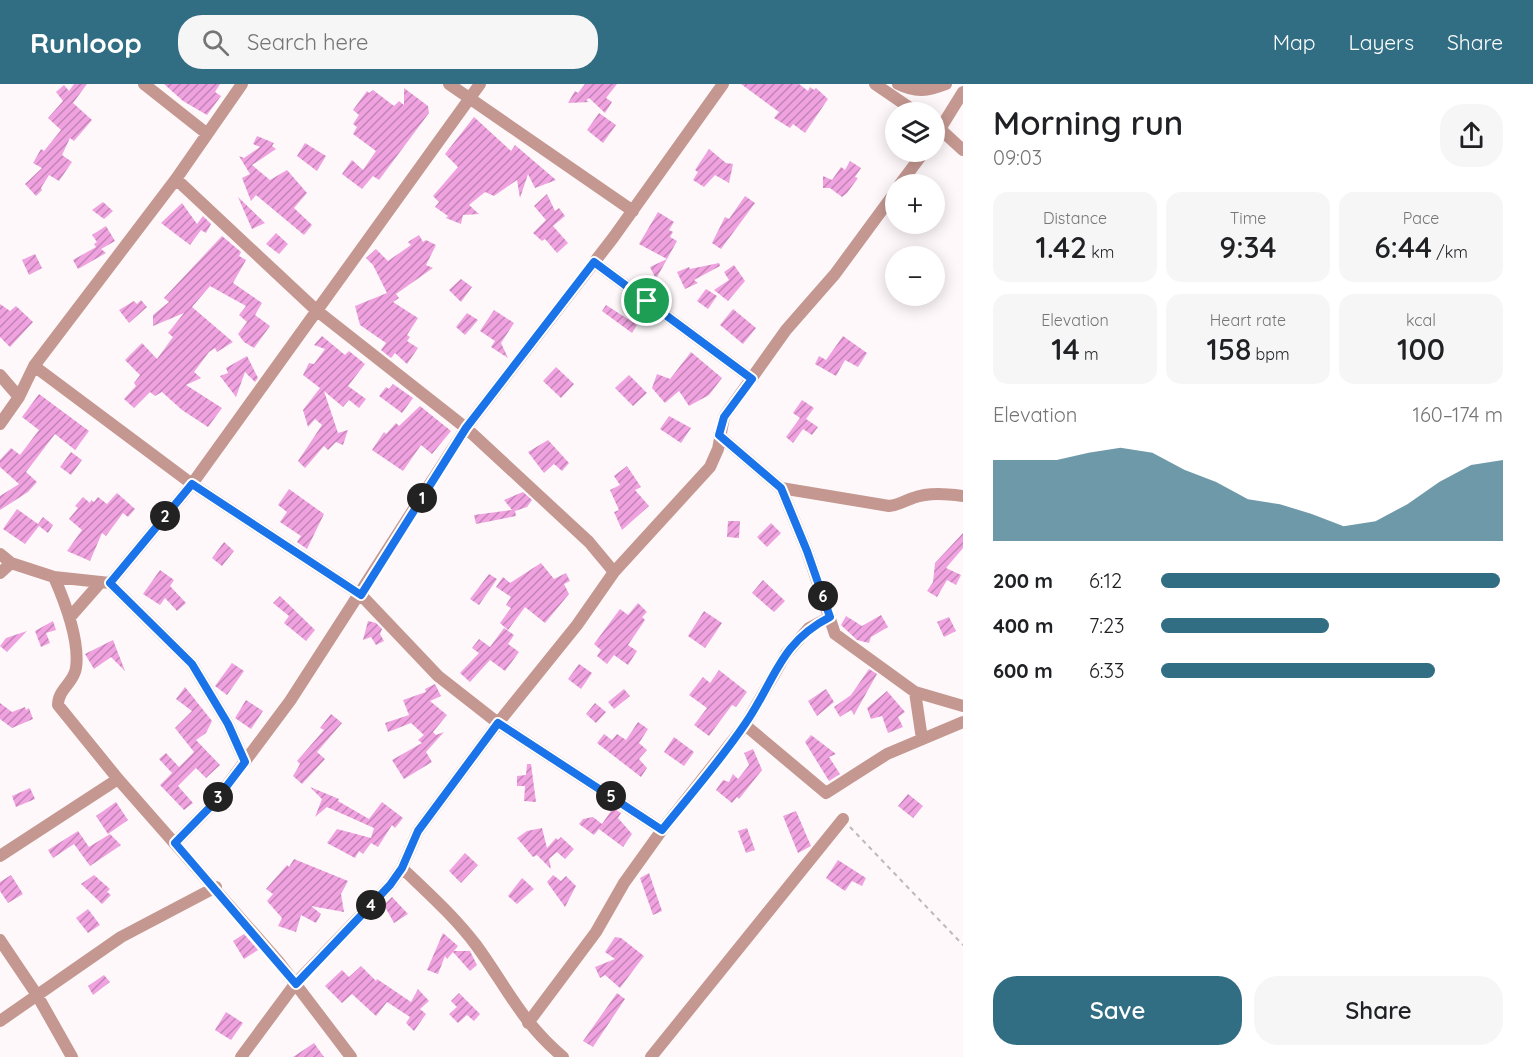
<!DOCTYPE html>
<html lang="en">
<head>
<meta charset="utf-8">
<style>
	body { margin:0; font-family:Quicksand,sans-serif; background:#f6f6f6; color:#202124; height:100vh; display:flex; flex-direction:column; font-size:22px; white-space:nowrap }
	* { box-sizing:border-box; margin:0 }
	p { font-size:20px; color:#757577 }
	.icon { flex:none; width:33px; height:33px; fill:none; stroke:currentColor; stroke-width:2; stroke-linecap:round; stroke-linejoin:round }
	.map { position:relative; flex:1; overflow:hidden }
	.details { display:flex; flex-direction:column; background:#fff; width:570px }
	.details>* { flex:none }
	.buttons { position:absolute; left:885px; top:18px; display:grid; gap:12px }
	.buttons a { display:grid; place-items:center; width:60px; height:60px; border-radius:50%; background:#fff; box-shadow:0 3px 15px #0003; font-size:30px }
	.pin { position:absolute; display:grid; place-items:center; width:51px; height:51px; color:#fff; margin:-26px; border:3px solid #fff; border-radius:50%; box-shadow:0 2px 6px #0007 }
	.km { position:absolute; width:30px; height:30px; margin:-15px; border-radius:50%; background:#222; color:#fff; font-size:16px; line-height:30px; text-align:center }
	.round { display:grid; place-items:center; flex:none; width:63px; height:63px; border-radius:24px; background:#f6f6f6 }
	.summary { display:flex; align-items:center; justify-content:space-between; height:102px; padding:0 30px }
	h1 { font-size:33px; font-weight:600; line-height:45px }
	.stats { display:grid; grid-template-columns:repeat(3,1fr); gap:9px; height:102px; padding:6px 30px }
	.stats div { display:grid; align-content:center; border-radius:15px; background:#f6f6f6; text-align:center }
	.stats b { font-size:30px; font-weight:600 }
	.stats small { font-size:16px; font-weight:400 }
	.stats p { font-size:16px }
	.chart { height:168px; padding:12px 30px }
	.chart p { display:flex; justify-content:space-between }
	.chart svg { width:100%; height:108px; margin-top:6px; fill:#316e84; opacity:.7 }
	.action { display:flex; gap:12px; margin-top:auto; padding:12px 30px }
	.action a { flex:1; height:69px; border-radius:24px; background:#316e84; color:#fff; font-size:24px; font-weight:600; line-height:69px; text-align:center }
	.action a+a { background:#f6f6f6; color:#202124 }
	ul { padding:0 30px; list-style:none; font-size:20px }
	li { display:grid; grid-template-columns:96px 72px 1fr; align-items:center; height:45px }
	li i { height:15px; border-radius:8px; background:#316e84 }
	header { display:flex; align-items:center; gap:36px; box-sizing:border-box; height:84px; padding:0 30px; background:#316e84; color:#fff }
	header strong { font-size:28px }
	nav { display:flex; gap:33px; margin-inline-start:auto; font-size:21px }
	.search { width:420px; height:54px; background:#f6f6f6; display:flex; align-items:center; gap:15px; box-sizing:border-box; padding:0 21px; border-radius:24px; color:#757577; font-size:22px }
	main { display:flex; flex:1; min-height:0 }
	.map>svg:first-child { display:block }
	.building { fill:url(#building-hatch) }
	.lines { fill:none; stroke-linecap:round; stroke-linejoin:round }
	.path { stroke:#beb9ba; stroke-width:2; stroke-dasharray:4.5 4.5; stroke-linecap:butt }
	.minor { stroke:#c49891; stroke-width:12 }
	.route-casing { stroke:#fff; stroke-width:12 }
	.route { stroke:#1a73e8; stroke-width:8 }
</style>
</head>
<body>
<header>
<strong>Runloop</strong>
<div class="search"><svg class="icon" aria-label="search" viewBox="0 0 24 24"><circle cx="10" cy="10" r="6"/><path d="M15 15l6 6"/></svg>Search here</div>
<nav><a>Map</a><a>Layers</a><a>Share</a></nav>
</header>
<main>
<div class="map">
<svg width="963" height="973" viewBox="0 0 963 973">
	<defs>
		<pattern id="building-hatch" width="6" height="6" patternUnits="userSpaceOnUse" patternTransform="scale(1.5)"><rect width="6" height="6" fill="#efa2df"/><path d="M-1 1l2-2M0 6l6-6M5 7l2-2" fill="none" stroke="#c284b5"/></pattern>
	</defs>
	<rect width="100%" height="100%" fill="#fef8fa"/>
	<!-- building -->
	<path class="building" d="M74,0H87L73,19L92,36L74,57L70,54L62,71L72,78L59,97L49,91L41,104L42,106L36,112L25,100L42,84L33,79L41,65L44,67L61,46L48,34L63,17L56,8L64,1L69,7Z
		M164,0H220L215,8L221,12L207,31L183,17Z
		M585,0H617L606,14L612,18L605,29L589,14L586,16L589,18L568,19L575,7L578,9Z
		M741,0H799L808,7L810,3L814,6L816,4L828,15L805,49L793,40L790,44L774,34L779,28Z
		M404,4L428,22L429,29L379,96L373,92L362,105L342,90L352,76L363,86L376,67L353,50L357,43L353,40L359,31L353,26L367,7L369,9L373,6L394,22L399,17L404,21Z
		M599,29L616,41L603,59L587,46Z
		M474,33L511,67L515,61L556,96L535,104L528,90L520,114L517,96L494,112L485,108L469,121L479,130L463,131L461,140L446,134L448,132L435,123L439,118L433,112L458,83L445,70Z
		M257,52L274,59L272,62L276,65L252,81L270,96L287,86L307,109L294,124L312,141L304,151L256,111L251,117L242,94L250,90L239,72L244,74L260,63L253,60Z
		M305,59L326,72L317,87L297,72Z
		M709,65L726,79L733,80L729,99L715,91L704,103L693,96L698,88L695,86Z
		M850,77L861,84L855,93L858,94L847,109L842,113L830,104H823V92L832,96L841,83L845,86Z
		M547,110L555,127L559,124L565,132L553,142L568,159L557,169L545,155L542,157L533,149L546,136L534,122Z
		M745,112L755,119L721,165L712,159L725,133L729,135Z
		M238,113L265,139L252,145Z
		M103,118L113,127L104,135L92,126Z
		M182,119L197,140L203,132L211,140L206,149L201,146L190,161L161,139Z
		M658,128L674,138L669,146L673,148L670,153L677,157L656,195L650,183L667,175L639,160Z
		M106,142L115,157L101,165L106,169L78,185L73,176L96,163L94,160L97,158L92,151Z
		M276,149L288,160L279,170L266,160Z
		M419,151L423,158L426,156L436,161L426,181L433,184L396,210L399,214L393,218L418,234L407,251L410,253L407,257L418,264L407,280L395,269L391,274L381,266L386,259L360,241L355,222L387,209L373,181L366,174L376,165L388,177L411,161L408,158Z
		M222,152L241,168L239,172L246,176L233,199L262,219L255,231L270,242L254,264L244,258L238,250L247,238L239,231L246,222L210,202L192,223L233,258L217,268L215,264L209,268L194,288L201,294L186,301L222,324L208,343L182,326L162,308L155,312L150,308L134,324L124,315L136,302L134,299L140,291L125,276L142,259L157,275L173,253L168,249L184,229L153,242V231L169,218L164,214Z
		M35,170L42,184L29,191L22,176Z
		M719,179L720,182L694,196L698,199L685,205L677,188L689,183L690,185Z
		M734,181L745,197L728,217L714,206L729,196L724,188Z
		M461,195L472,203L461,218L449,206Z
		M706,205L717,212L708,225L697,217Z
		M141,216L147,223L129,239L119,226L134,217L137,220Z
		M0,220L10,227L16,222L33,238L10,263L0,253Z
		M606,221L637,241L632,249L602,227Z
		M733,225L756,244L743,260L720,241Z
		M494,226L514,239L501,259L508,274L491,263L495,257L480,247Z
		M467,229L478,236L465,251L456,243Z
		M322,252L345,271L349,267L365,280L348,302L366,315L359,324L349,316L343,323L324,307L338,349L348,346L343,361L336,358L328,366L324,362L305,384L298,377L322,341L315,335L308,343L303,326L320,304L303,291L309,279L314,280L325,265L314,261Z
		M843,252L867,269L858,283L845,276L836,292L815,280L819,272L826,276Z
		M691,268L722,294L709,311L689,322L679,307L665,319L652,304L657,290L670,295Z
		M247,272L258,294L255,298L245,288L236,313L220,292L228,289L226,284Z
		M556,283L574,300L561,314L543,297Z
		M629,291L647,309L633,322L615,304Z
		M393,300L413,314L402,329L379,312L386,303L389,305Z
		M39,310L89,347L75,366L55,350L26,388L37,398L28,408L0,426V412L19,400L0,383V376L11,364L20,371L39,346L22,333Z
		M802,316L814,324L806,335L818,343L812,351L803,345L793,359L786,353L800,334L793,329Z
		M420,322L451,347L432,370L421,361L403,387L372,366L384,348L386,350L396,339L399,342Z
		M669,332L691,344L681,359L660,345Z
		M548,356L569,379L562,387L554,380L544,389L528,368Z
		M71,368L82,376L71,391L60,383Z
		M627,382L641,403L635,406L649,422L622,446L614,428L619,426L610,406L620,401L614,392Z
		M289,405L324,430L307,465L297,458L301,452L280,438L287,428L278,421Z
		M523,408L532,416L527,423L515,427L516,432L476,440L474,431L512,426L504,416Z
		M117,409L135,425L128,433L123,429L106,452L102,449L90,477L67,467L82,446L69,435L78,424L75,422L83,413L90,419L91,416L94,418L98,413L107,420Z
		M17,425L38,440L43,433L53,441L48,449L39,442L25,460L3,445Z
		M728,437H740L739,454L727,453Z
		M771,439L781,449L767,463L757,453Z
		M963,449V464L946,484L961,491L956,501L947,496L937,513L927,507L933,498L935,479Z
		M224,458L234,467L222,482L212,474Z
		M541,479L554,495L566,489L570,497L564,500L569,510L545,539L525,523L508,546L500,539L511,524L506,521L511,513L496,503L503,493L510,499Z
		M160,486L174,496L170,502L186,519L177,527L165,514L160,521L143,510Z
		M489,490L497,495L479,521L470,515Z
		M763,496L785,517L774,528L752,509Z
		M280,512L315,546L306,557L284,539L289,532L273,519Z
		M638,519L647,528L642,533L645,536L628,561L637,567L628,581L614,571L607,580L597,572L601,566L594,560L620,525L628,531Z
		M704,527L722,539L705,564L688,552Z
		M881,531L888,543L871,553L869,559L857,556L841,541L846,532L862,542Z
		M949,533L956,547L944,553L937,538Z
		M53,537L56,546L46,549L50,559L41,563L35,547Z
		M368,537L376,539L382,545L380,550L384,557L376,561L371,553L363,556Z
		M504,544L514,551L508,560L519,568L505,587L490,576L470,598L460,589L479,569L472,564L479,555L490,563Z
		M27,547L7,568L0,562L6,554Z
		M113,556L125,587L111,573L94,585L85,570Z
		M232,579L244,587L227,611L215,602Z
		M579,580L592,589L581,605L568,595Z
		M869,585L877,590L854,631L851,626L840,633L834,623L851,611Z
		M719,586L747,608L736,623L732,621L709,652L694,641L707,624L689,611L703,593L710,599Z
		M435,600L441,612L430,617L447,631L433,648L436,651L444,648L426,668L432,678L404,695L392,676L422,659L418,656L424,651L411,639L388,648L385,639L409,631L403,616L426,608L425,605Z
		M185,603L212,637L206,649L196,656L220,681L206,694L196,684L178,702L193,719L184,726L160,701L172,689L159,675L166,669L179,683L194,668L175,644L192,627L176,615Z
		M624,605L630,612L614,625L608,618Z
		M826,605L834,618L817,632L808,617Z
		M887,607L905,628L898,633L903,643L888,649L882,632L871,635L867,624Z
		M246,616L263,627L251,645L235,634Z
		M0,619L12,628L25,623L26,626L29,624L33,635L12,644L0,635Z
		M595,619L606,628L596,639L586,630Z
		M331,630L342,639L317,668L325,675L302,700L293,692L300,680L297,677L324,646L320,644Z
		M638,638L648,645L639,659L647,666L639,675L647,684L641,693L597,659L604,650L612,656L617,650L626,656Z
		M811,651L836,670L829,673L840,690L829,697L805,658Z
		M674,653L694,668L684,682L664,668Z
		M753,665L762,686L739,715L737,713L732,719L716,706L723,696L729,698L733,690L738,695L749,681L744,669Z
		M527,680H531L536,718L524,717L525,702H517V692L526,691Z
		M310,703L339,715L338,717L369,735L382,718L403,734L395,744L392,741L378,763L371,759L363,770L359,767L355,774L327,759L337,745L371,754L374,744L327,723L315,733L322,715Z
		M30,704L35,715L16,723L12,712Z
		M908,710L923,722L913,734L898,722Z
		M116,718L128,736L108,750L96,732Z
		M613,724L621,729L618,734L632,750L623,763L599,745L594,751L579,740L583,735L593,733L602,740Z
		M796,727L811,762L798,769L783,732Z
		M542,744L547,764L556,754L558,756L561,753L574,765L565,775L557,768L549,775L551,785L537,771L533,773L517,754L527,747Z
		M747,744L755,766L746,769L738,747Z
		M78,747L89,763L110,750L121,761L90,782L74,760L53,774L48,766Z
		M465,769L478,781L461,799L449,787Z
		M294,775L348,797L341,810L344,828L311,822L321,830L316,839L301,831L296,848L278,842L282,834L267,817L273,810L266,805L287,781L289,783Z
		M838,776L866,794L862,802L852,797L845,807L826,794Z
		M649,789L662,827L653,831L640,794Z
		M11,791L23,810L8,819L0,807V798Z
		M94,791L110,805L107,808L111,811L102,820L81,800Z
		M553,791L561,797L566,792L576,802L565,823L547,798Z
		M522,794L534,805L517,820L508,812Z
		M392,813L408,830L394,839L384,821Z
		M88,825L100,841L88,849L76,834Z
		M443,849L458,862L454,867H470L477,881L470,887L453,868L447,875L445,872L438,890L427,886Z
		M244,850L258,866L244,875L233,857Z
		M615,853L621,854L644,872L620,904L605,891L600,894L595,883L615,875L605,868Z
		M361,882L376,897L377,895L411,918L418,905L429,917L420,925L426,930L414,947L406,939L410,933L387,918L376,932L352,910L342,919L325,902L342,886L349,893Z
		M104,891L110,898L93,911L88,902Z
		M459,909L480,930L474,937L467,931L458,939L449,930L457,923L451,917Z
		M617,909L625,915L593,963L583,957Z
		M226,928L243,939L231,956L215,946Z
		M314,959L324,973H293Z"/>
	<g class="lines">
		<!-- path -->
		<path class="path" d="M850,743L963,861"/>
		<!-- minor -->
		<path class="minor" d="M144,0L206,49
			M449,0L633,127
			M875,0L916,28
			M898,0C916,9 928,7 946,0
			M934,41L940,45L963,8
			M934,52L940,45L963,66
			M176,95L316,226L466,344L589,458L614,488
			M900,100L924,68
			M594,178L752,295
			M34,282L192,400L361,511L438,592L498,639L662,746
			M0,291L19,313
			M0,340L19,313L34,282L176,95L242,0
			M719,351L781,404L807,467L835,550L915,608L963,622
			M781,404L889,422C899,421 904,417 913,414C929,408 947,410 963,412
			M0,470L11,479L54,493L110,499L192,580L228,640L245,678
			M0,489L11,479
			M54,493C65,518 80,556 76,584C74,599 58,605 58,621L118,695L278,877L351,973
			M110,499L192,400L480,0
			M71,532L100,499
			M915,608L922,655
			M745,641L826,709L887,670L963,638
			M175,759L213,720L290,617L466,344L613,154L723,0
			M0,772L118,695
			M402,784C428,809 454,832 476,861C506,902 522,939 563,973
			M0,856L37,911L72,973
			M0,937L121,853L216,803
			M528,939L596,848L624,799L662,746L745,641L786,570L809,544L830,533
			M241,973L295,900L390,801L402,784L418,747L498,639L577,541L614,488L710,383L718,365L724,333L786,246L835,190L896,107
			M651,973L843,735"/>
	</g>
	<g class="lines">
		<defs>
			<path id="route" d="M594,178L752,295L724,333L719,351L781,404L807,467L830,533C779,559 775,597 745,640C720,677 690,711 662,746L498,639L418,747L402,784L390,801L296,900L175,759L213,720L245,678L228,640L192,580L110,499L192,400L361,511L466,344Z"/>
		</defs>
		<!-- route casing -->
		<use href="#route" class="route-casing"/>
		<!-- route -->
		<use href="#route" class="route"/>
	</g>
</svg>
<div class="buttons">
<a><svg class="icon" aria-label="layers" viewBox="0 0 24 24"><path d="M12 4l9 5-9 5-9-5zM3 14l9 5 9-5"/></svg></a>
<a>+</a>
<a>−</a>
</div>
<div class="pin" style="left:647px;top:217px;background:#1e9e55"><svg class="icon" aria-label="arrive" viewBox="0 0 24 24"><path d="M6 21V4h12l-3 4 3 4H6"/></svg></div>
<b class="km" style="left:422px;top:414px">1</b>
<b class="km" style="left:165px;top:432px">2</b>
<b class="km" style="left:218px;top:713px">3</b>
<b class="km" style="left:371px;top:821px">4</b>
<b class="km" style="left:611px;top:712px">5</b>
<b class="km" style="left:823px;top:512px">6</b>
</div>
<section class="details">
<div class="summary"><div><h1>Morning run</h1><p>09:03</p></div><a class="round"><svg class="icon" aria-label="share" viewBox="0 0 24 24"><path d="M12 15V3M7 8l5-5 5 5M5 13v7h14v-7"/></svg></a></div>
<div class="stats">
<div><p>Distance</p><b>1.42<small> km</small></b></div>
<div><p>Time</p><b>9:34</b></div>
<div><p>Pace</p><b>6:44<small> /km</small></b></div>
</div>
<div class="stats">
<div><p>Elevation</p><b>14<small> m</small></b></div>
<div><p>Heart rate</p><b>158<small> bpm</small></b></div>
<div><p>kcal</p><b>100</b></div>
</div>
<div class="chart"><p><span>Elevation</span>160–174 m</p>
<svg viewBox="0 0 160 44" preserveAspectRatio="none"><path d="M0 44V11L10 11L20 11L30 8L40 6L50 8L60 15L70 20L80 27L90 29L100 33L110 38L120 36L130 29L140 20L150 13L160 11V44z"/></svg>
</div>
<ul>
<li><b>200 m</b>6:12<i style="width:99%"></i></li>
<li><b>400 m</b>7:23<i style="width:49%"></i></li>
<li><b>600 m</b>6:33<i style="width:80%"></i></li>
</ul>
<div class="action"><a>Save</a><a>Share</a></div>
</section>
</main>
</body>
</html>
